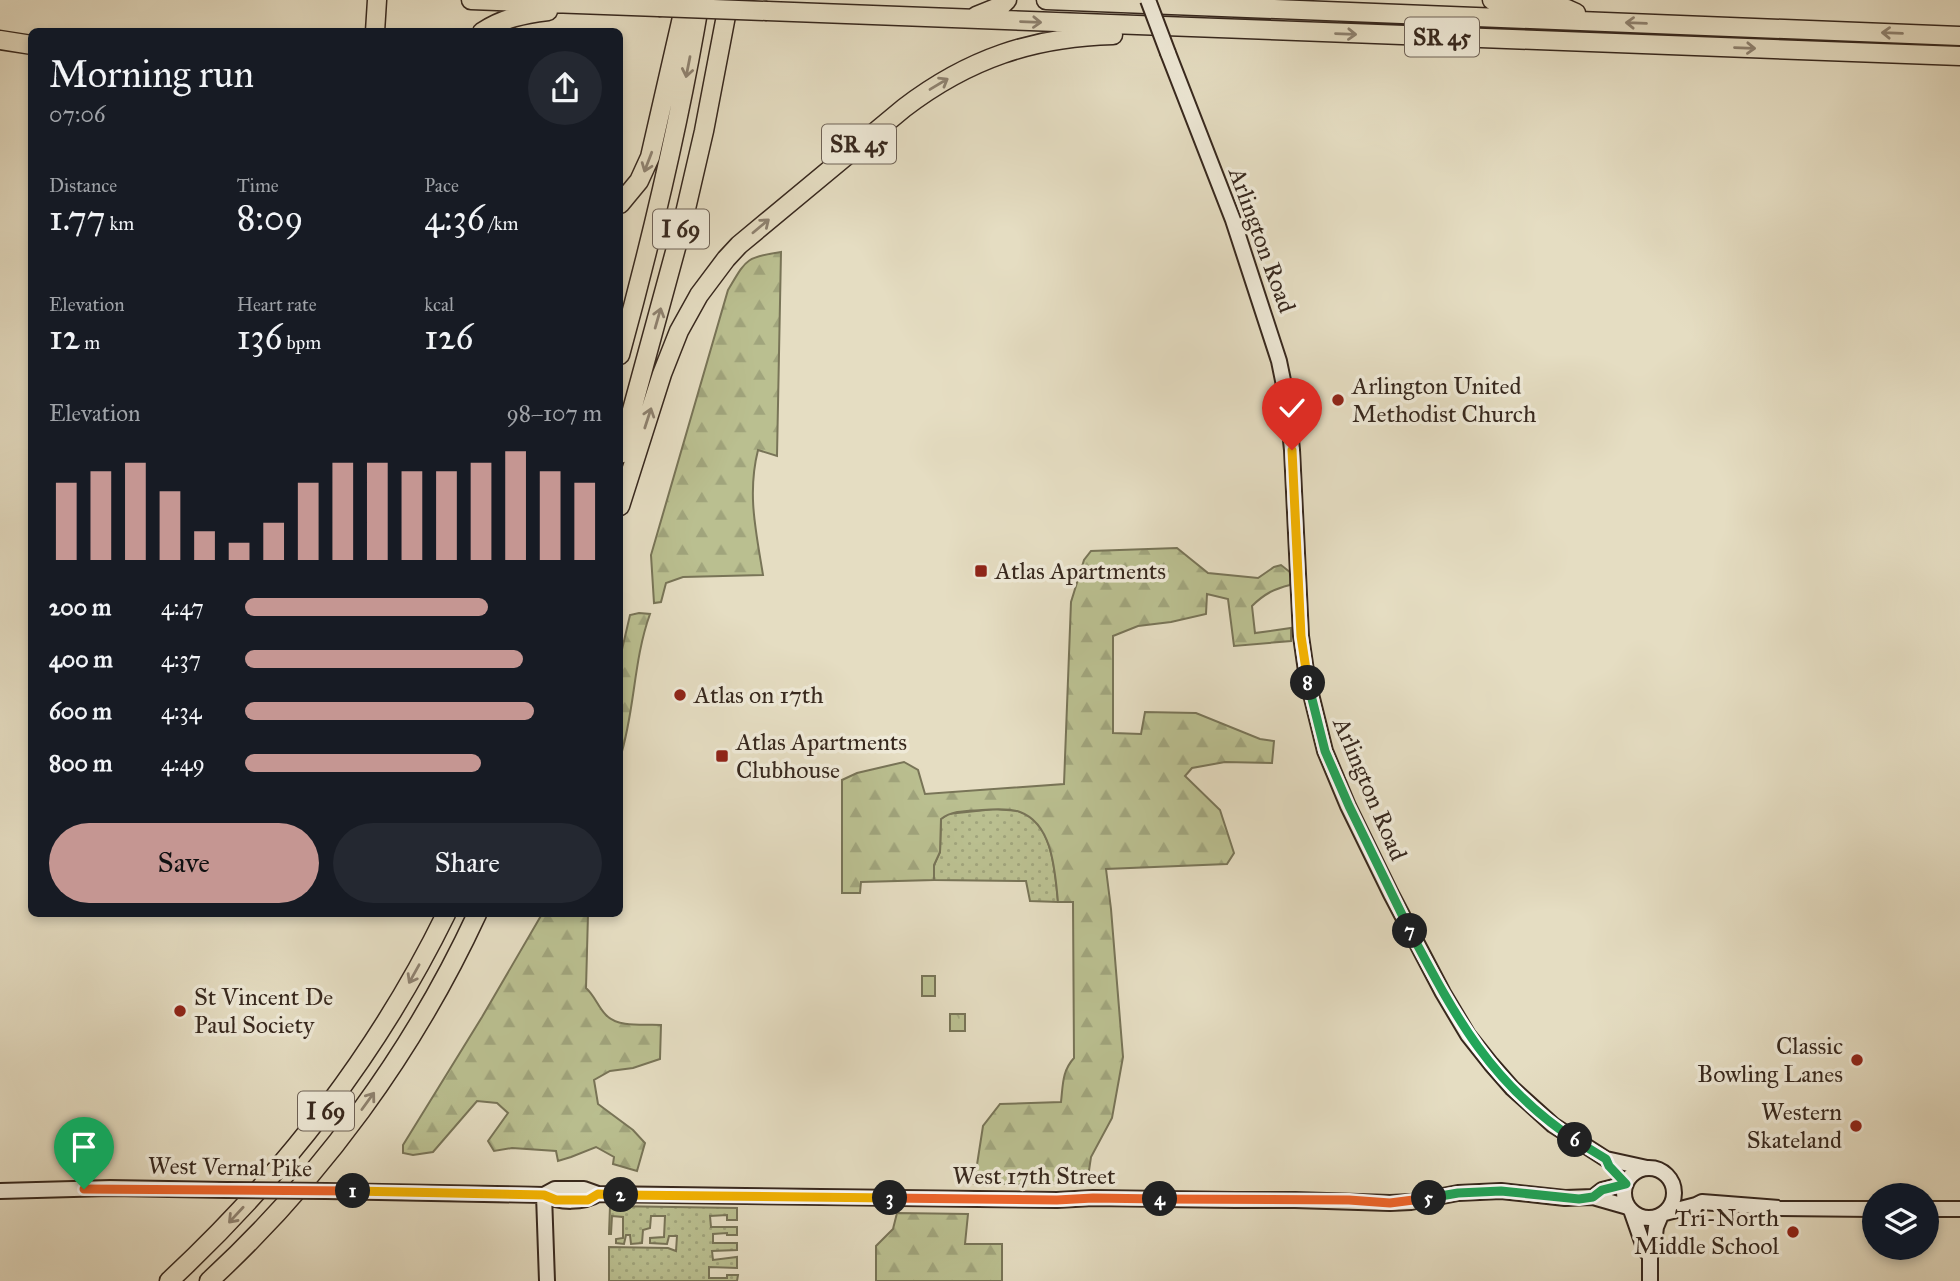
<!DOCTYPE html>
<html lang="en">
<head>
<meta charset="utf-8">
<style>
	body { margin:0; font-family:"IM FELL Great Primer",serif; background:#242831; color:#f1f3f6; height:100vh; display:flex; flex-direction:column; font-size:26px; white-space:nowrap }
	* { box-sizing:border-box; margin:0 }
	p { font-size:23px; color:#9ea1a6 }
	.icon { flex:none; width:38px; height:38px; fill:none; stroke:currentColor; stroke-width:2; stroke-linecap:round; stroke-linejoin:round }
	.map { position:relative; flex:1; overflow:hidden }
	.details { position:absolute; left:28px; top:28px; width:595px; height:889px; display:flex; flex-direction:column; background:#171b24; border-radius:10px; box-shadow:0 4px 10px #0003 }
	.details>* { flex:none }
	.buttons { position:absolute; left:1862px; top:1183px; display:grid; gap:14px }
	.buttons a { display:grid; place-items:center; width:77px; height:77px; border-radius:50%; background:#171b24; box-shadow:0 4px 10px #0003; font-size:35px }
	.pin { position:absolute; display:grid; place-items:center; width:60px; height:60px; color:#fff; margin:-72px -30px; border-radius:50% 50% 50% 0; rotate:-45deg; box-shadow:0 0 7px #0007 }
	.pin .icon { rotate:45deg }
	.km { position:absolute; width:35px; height:35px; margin:-18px; border-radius:50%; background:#222; color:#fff; font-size:19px; line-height:35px; text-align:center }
	.round { display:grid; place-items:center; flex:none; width:74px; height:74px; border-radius:37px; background:#242831 }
	.overview { display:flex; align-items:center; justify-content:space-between; height:119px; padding:0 21px }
	h1 { font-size:38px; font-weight:600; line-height:52px }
	.figures { display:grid; grid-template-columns:repeat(3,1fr); gap:10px; height:119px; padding:7px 21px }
	.figures div { display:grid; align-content:center }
	.figures b { font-size:35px; font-weight:600 }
	.figures small { font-size:19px; font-weight:400 }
	.figures p { font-size:19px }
	.chart { height:196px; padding:14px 21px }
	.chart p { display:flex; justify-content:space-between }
	.chart svg { width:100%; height:126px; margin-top:7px; stroke:#c59692; stroke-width:6 }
	.primary-button { display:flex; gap:14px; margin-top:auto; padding:14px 21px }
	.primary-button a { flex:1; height:80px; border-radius:42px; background:#c59692; color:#111; font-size:28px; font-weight:600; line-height:80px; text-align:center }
	.primary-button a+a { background:#242831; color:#f1f3f6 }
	ul { padding:0 21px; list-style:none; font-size:23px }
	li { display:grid; grid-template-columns:112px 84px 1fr; align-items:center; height:52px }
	li i { height:18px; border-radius:9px; background:#c59692 }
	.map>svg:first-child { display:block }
	.grass { fill:url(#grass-dots); stroke:#787457; stroke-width:2 }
	.forest { fill:url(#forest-firs); stroke:#787457; stroke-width:2 }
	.park { fill:url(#park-crowns); stroke:#787457; stroke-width:2 }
	.pitch { fill:#babf90; stroke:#787457; stroke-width:2 }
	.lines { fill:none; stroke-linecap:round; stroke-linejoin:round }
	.secondary-casing { stroke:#37281e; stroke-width:18 }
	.highway-casing { stroke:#37281e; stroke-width:21 }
	.secondary { stroke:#eee9d7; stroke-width:14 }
	.highway { stroke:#e5ddc2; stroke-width:18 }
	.secondary-bridge-casing { stroke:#37281e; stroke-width:18; stroke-linecap:butt }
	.highway-bridge-casing { stroke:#37281e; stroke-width:21; stroke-linecap:butt }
	.secondary-bridge { stroke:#eee9d7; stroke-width:14 }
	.highway-bridge { stroke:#e5ddc2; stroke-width:18 }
	.oneway { stroke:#8e8270 }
	.split-1-casing { stroke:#fff; stroke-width:14 }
	.split-2-casing { stroke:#fff; stroke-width:14 }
	.split-3-casing { stroke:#fff; stroke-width:14 }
	.split-4-casing { stroke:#fff; stroke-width:14 }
	.split-5-casing { stroke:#fff; stroke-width:14 }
	.split-6-casing { stroke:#fff; stroke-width:14 }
	.split-7-casing { stroke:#fff; stroke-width:14 }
	.split-8-casing { stroke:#fff; stroke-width:14 }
	.split-9-casing { stroke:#fff; stroke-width:14 }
	.split-1 { stroke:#f0652b; stroke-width:9 }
	.split-2 { stroke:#f5b400; stroke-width:9 }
	.split-3 { stroke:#f5b400; stroke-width:9 }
	.split-4 { stroke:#f0652b; stroke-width:9 }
	.split-5 { stroke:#f0652b; stroke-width:9 }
	.split-6 { stroke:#22a559; stroke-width:9 }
	.split-7 { stroke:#22a559; stroke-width:9 }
	.split-8 { stroke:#22a559; stroke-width:9 }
	.split-9 { stroke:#f5b400; stroke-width:9 }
	.poi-dot { fill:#8f2418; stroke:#eee9d7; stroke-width:2.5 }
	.labels { text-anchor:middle; stroke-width:7; stroke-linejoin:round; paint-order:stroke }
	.shield { fill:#eee9d7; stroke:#6e6256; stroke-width:2 }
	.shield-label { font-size:23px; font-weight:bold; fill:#37281e }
	.street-label { font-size:24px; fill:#37281e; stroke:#eee9d7 }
	.poi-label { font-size:24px; fill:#37281e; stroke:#eee9d7; text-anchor:start }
</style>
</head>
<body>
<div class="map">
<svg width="1960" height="1281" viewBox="0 0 1960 1281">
	<defs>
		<pattern id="grass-dots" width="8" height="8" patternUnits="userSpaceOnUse" patternTransform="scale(1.75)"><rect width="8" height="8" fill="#babf90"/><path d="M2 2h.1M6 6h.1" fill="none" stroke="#a0a47c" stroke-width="1.8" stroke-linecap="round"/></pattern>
		<pattern id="forest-firs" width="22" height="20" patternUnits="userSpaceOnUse" patternTransform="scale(1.75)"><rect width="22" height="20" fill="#babf90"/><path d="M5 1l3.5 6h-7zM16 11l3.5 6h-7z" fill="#a0a47c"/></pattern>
		<pattern id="park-crowns" width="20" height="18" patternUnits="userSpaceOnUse" patternTransform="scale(1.75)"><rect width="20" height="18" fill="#babf90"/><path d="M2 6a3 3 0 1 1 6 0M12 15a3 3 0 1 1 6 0" fill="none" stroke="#a0a47c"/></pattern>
	</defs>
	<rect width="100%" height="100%" fill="#e5ddc2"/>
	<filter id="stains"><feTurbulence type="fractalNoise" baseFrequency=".00286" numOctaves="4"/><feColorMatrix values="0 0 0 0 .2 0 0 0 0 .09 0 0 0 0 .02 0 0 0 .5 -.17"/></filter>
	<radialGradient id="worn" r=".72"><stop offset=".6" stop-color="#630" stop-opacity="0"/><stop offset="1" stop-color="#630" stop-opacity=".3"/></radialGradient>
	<!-- grass -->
	<path class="grass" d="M995,809C1002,810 1011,810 1018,811C1053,820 1055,873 1058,902L1030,901L1026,881L934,880V865L940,852L941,819L948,814Z
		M610,1206L737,1208V1220H727V1215L710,1216L711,1227H737V1235H727V1233L713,1234V1243H737V1250L712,1251L713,1260L737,1257V1268L709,1267V1278H727V1275H738L737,1281H609V1247L668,1248L676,1251L677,1236H669L667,1244L650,1243V1238L664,1237L665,1216H651L650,1228L643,1230L642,1243L631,1244L630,1235H626L624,1244L616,1243V1239L623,1238V1217L612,1216L611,1234H609Z"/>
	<!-- forest -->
	<path class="forest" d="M781,252L777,456L758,450C747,494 756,531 763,575L683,577L666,583L661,602L654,603L651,555L728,290C746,260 745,257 781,252Z
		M1177,548L1208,573L1258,578L1274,567L1281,565L1291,573L1290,585C1274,589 1264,594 1252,606L1255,633L1291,628V641L1234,646L1228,599L1207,594L1206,614L1171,622L1138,626L1113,636V733L1141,734L1145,712L1196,713L1260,739L1274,741L1272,763L1225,762L1192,768L1185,776L1220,810L1234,853L1227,864L1106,869L1111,909L1123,1057L1112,1118L1091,1157L1087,1184H974L983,1126L1000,1104L1061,1102C1063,1085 1062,1071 1074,1058L1073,902H1058C1055,872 1053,824 1020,812C1009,808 994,809 982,810C968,811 953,810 941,819L940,852L934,865V880L861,882L860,893H842V780L857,773L904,762L918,770L925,794L1064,784L1071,602L1084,560L1091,551Z
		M639,613L650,614C633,661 635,712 620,758V658L630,615Z
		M542,914H588L586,988C595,996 598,1007 606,1015C618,1028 645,1024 661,1025L660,1059L633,1068L610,1071L594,1080L598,1104L633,1130L645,1143L637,1171L613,1164L614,1157L596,1147L571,1157L558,1161L556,1151L512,1148L494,1151L488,1141L508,1113L497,1103L477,1101L433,1152L413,1155L403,1153V1145L482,1017Z
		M897,1213L968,1214L965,1244H1002V1281H876V1246L893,1229Z"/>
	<!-- park -->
	<path class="park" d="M950,1014H965V1031H950Z"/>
	<!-- pitch -->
	<path class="pitch" d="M922,976H935V996H922Z"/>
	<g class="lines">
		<defs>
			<path id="secondary" d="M1168,53L1233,220L1279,361L1287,400L1292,450L1301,636L1307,678L1325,751L1348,806L1391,894L1443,993L1468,1035L1491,1064L1512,1088L1553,1125L1606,1159L1647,1168
				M1624 1193a25 25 0 1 1 50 0a25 25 0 1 1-50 0Z
				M0,1191L110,1188L227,1190
				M326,1191L544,1195C560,1203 583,1203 598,1194
				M544,1195L555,1189H584L598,1194L1057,1200L1093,1198L1236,1200H1295L1390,1203L1411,1202L1458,1193L1501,1191L1565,1198L1593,1197L1628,1207
				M544,1195L547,1281
				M1593,1197L1602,1190L1626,1184
				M1927,1209H1960
				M1631,1210L1645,1250L1650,1256
				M1665,1213L1696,1205L1702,1202L1779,1208L1874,1209
				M1650,1281V1256L1653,1250L1656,1227L1661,1215"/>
			<path id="highway" d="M471,0L659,7
				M1046,0L1960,36
				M1492,0L1567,9L1576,13
				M767,11L1960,56
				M976,16L1001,6L1007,0
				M375,32L377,0
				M482,32C503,18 524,14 548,11
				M0,40L32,45
				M620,204L639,181L650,157L686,0
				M620,355C652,238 680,120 700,0
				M620,454L682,226L704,131L729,0
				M620,506L662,374L679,331L699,295L726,259L739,245L904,108C968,59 1033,37 1113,35
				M169,1281C284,1174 377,1055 446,914
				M209,1281C321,1178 413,1052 477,914"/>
		</defs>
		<!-- secondary casing -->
		<use href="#secondary" class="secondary-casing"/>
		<!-- highway casing -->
		<use href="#highway" class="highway-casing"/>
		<!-- secondary -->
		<use href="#secondary" class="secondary"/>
		<!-- highway -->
		<use href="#highway" class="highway"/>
		<defs>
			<path id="secondary-bridge" d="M1148,0L1168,53
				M227,1190L326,1191"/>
			<path id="highway-bridge" d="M659,7L767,11"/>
		</defs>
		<!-- secondary-bridge casing -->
		<use href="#secondary-bridge" class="secondary-bridge-casing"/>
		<!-- highway-bridge casing -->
		<use href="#highway-bridge" class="highway-bridge-casing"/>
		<!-- secondary-bridge -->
		<use href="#secondary-bridge" class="secondary-bridge"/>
		<!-- highway-bridge -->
		<use href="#highway-bridge" class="highway-bridge"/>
	</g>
	<!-- one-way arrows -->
	<defs><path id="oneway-shaft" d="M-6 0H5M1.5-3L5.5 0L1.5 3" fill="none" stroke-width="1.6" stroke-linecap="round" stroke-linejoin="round" transform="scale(1.75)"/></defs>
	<g class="oneway">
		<use href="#oneway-shaft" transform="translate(1031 22) rotate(2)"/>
		<use href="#oneway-shaft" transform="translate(1636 23) rotate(-178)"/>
		<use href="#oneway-shaft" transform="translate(1892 33) rotate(-178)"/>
		<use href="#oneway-shaft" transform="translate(1346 34) rotate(2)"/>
		<use href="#oneway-shaft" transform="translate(1745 48) rotate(2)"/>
		<use href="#oneway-shaft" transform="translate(688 67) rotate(101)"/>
		<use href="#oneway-shaft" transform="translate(939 84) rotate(-31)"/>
		<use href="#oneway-shaft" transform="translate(648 162) rotate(111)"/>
		<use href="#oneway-shaft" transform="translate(761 226) rotate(-40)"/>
		<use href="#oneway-shaft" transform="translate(658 318) rotate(-74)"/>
		<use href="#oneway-shaft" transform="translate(648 418) rotate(-72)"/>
		<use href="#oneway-shaft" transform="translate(414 974) rotate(119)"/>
		<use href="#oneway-shaft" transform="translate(368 1101) rotate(-54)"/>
		<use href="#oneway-shaft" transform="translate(236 1215) rotate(133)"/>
	</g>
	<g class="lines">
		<defs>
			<path id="split-1" d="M84,1189L353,1191"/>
			<path id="split-2" d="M353,1191L544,1195L556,1200H588L598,1194L621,1195"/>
			<path id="split-3" d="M621,1195L890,1198"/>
			<path id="split-4" d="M890,1198L1057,1200L1093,1198L1160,1199"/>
			<path id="split-5" d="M1160,1199L1349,1200L1390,1203L1429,1198"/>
			<path id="split-6" d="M1429,1198L1458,1193L1501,1191L1579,1199L1593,1197L1602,1190L1626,1184L1609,1166L1606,1159L1575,1140"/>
			<path id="split-7" d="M1410,931C1456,1018 1491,1084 1575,1140"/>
			<path id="split-8" d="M1308,683L1325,751L1349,806L1410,931"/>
			<path id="split-9" d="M1292,450L1301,636L1308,683"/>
		</defs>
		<!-- split-1 casing -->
		<use href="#split-1" class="split-1-casing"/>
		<!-- split-2 casing -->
		<use href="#split-2" class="split-2-casing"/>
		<!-- split-3 casing -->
		<use href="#split-3" class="split-3-casing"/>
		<!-- split-4 casing -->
		<use href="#split-4" class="split-4-casing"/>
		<!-- split-5 casing -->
		<use href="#split-5" class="split-5-casing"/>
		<!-- split-6 casing -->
		<use href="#split-6" class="split-6-casing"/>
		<!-- split-7 casing -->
		<use href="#split-7" class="split-7-casing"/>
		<!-- split-8 casing -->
		<use href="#split-8" class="split-8-casing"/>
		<!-- split-9 casing -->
		<use href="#split-9" class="split-9-casing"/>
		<!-- split-1 -->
		<use href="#split-1" class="split-1"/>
		<!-- split-2 -->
		<use href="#split-2" class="split-2"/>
		<!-- split-3 -->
		<use href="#split-3" class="split-3"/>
		<!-- split-4 -->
		<use href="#split-4" class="split-4"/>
		<!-- split-5 -->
		<use href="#split-5" class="split-5"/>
		<!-- split-6 -->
		<use href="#split-6" class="split-6"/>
		<!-- split-7 -->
		<use href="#split-7" class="split-7"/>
		<!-- split-8 -->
		<use href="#split-8" class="split-8"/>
		<!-- split-9 -->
		<use href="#split-9" class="split-9"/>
	</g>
	<!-- markers -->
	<g class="poi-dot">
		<circle cx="1338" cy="400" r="7"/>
		<rect x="974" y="564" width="14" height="14" rx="3.5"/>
		<circle cx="680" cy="695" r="7"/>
		<rect x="715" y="749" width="14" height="14" rx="3.5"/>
		<circle cx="180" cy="1011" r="7"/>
		<circle cx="1857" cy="1060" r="7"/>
		<circle cx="1856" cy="1126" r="7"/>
		<circle cx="1793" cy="1232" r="7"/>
	</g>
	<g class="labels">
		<!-- shield labels -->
		<g class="shield">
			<rect x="1405" y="17.5" width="74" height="39" rx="5"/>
			<rect x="822" y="124.5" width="74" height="39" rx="5"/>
			<rect x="653" y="209.5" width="56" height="39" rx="5"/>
			<rect x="298" y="1091.5" width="56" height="39" rx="5"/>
		</g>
		<g class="shield-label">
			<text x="1442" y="45">SR 45</text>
			<text x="859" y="152">SR 45</text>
			<text x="681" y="237">I 69</text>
			<text x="326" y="1119">I 69</text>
		</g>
		<!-- street labels -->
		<g class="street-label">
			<text transform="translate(1262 240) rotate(70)" y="8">Arlington Road</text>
			<text transform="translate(1370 789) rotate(67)" y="8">Arlington Road</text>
			<text transform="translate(230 1167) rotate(1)" y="8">West Vernal Pike</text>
			<text x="1034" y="1184">West 17th Street</text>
		</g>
		<!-- poi labels -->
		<g class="poi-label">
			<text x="1352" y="394">Arlington United<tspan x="1352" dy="28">Methodist Church</tspan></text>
			<text x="995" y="579">Atlas Apartments</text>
			<text x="694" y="703">Atlas on 17th</text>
			<text x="736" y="750">Atlas Apartments<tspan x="736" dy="28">Clubhouse</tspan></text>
			<text x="194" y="1005">St Vincent De<tspan x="194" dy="28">Paul Society</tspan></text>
			<text x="1843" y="1054" text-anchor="end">Classic<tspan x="1843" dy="28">Bowling Lanes</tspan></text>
			<text x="1842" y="1120" text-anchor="end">Western<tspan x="1842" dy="28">Skateland</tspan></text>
			<text x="1779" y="1226" text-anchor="end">Tri-North<tspan x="1779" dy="28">Middle School</tspan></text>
		</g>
	</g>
	<rect width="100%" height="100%" filter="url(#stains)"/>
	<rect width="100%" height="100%" fill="url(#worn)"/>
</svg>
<div class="buttons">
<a><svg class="icon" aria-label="layers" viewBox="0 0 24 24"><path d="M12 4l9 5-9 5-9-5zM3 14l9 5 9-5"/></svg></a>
</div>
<div class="pin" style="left:84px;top:1189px;background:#1e9e55"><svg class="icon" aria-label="arrive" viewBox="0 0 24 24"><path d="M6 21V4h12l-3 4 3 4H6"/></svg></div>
<div class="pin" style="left:1292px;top:450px;background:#d93025"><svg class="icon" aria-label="check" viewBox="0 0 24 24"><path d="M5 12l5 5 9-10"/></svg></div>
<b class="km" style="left:353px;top:1191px">1</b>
<b class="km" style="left:621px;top:1195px">2</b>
<b class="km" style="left:890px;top:1198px">3</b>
<b class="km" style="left:1160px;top:1199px">4</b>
<b class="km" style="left:1429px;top:1198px">5</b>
<b class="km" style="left:1575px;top:1140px">6</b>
<b class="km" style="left:1410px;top:931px">7</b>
<b class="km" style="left:1308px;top:683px">8</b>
<section class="details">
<div class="overview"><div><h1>Morning run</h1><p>07:06</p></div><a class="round"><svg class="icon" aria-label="share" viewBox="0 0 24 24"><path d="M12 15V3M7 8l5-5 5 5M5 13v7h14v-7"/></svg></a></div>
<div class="figures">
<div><p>Distance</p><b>1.77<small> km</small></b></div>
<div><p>Time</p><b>8:09</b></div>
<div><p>Pace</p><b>4:36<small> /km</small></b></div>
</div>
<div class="figures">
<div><p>Elevation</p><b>12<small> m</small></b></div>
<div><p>Heart rate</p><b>136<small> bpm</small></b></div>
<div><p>kcal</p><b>126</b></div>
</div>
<div class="chart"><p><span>Elevation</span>98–107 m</p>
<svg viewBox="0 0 160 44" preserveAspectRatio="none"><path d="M5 44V17M15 44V13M25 44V10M35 44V20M45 44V34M55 44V38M65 44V31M75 44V17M85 44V10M95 44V10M105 44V13M115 44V13M125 44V10M135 44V6M145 44V13M155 44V17"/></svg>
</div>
<ul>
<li><b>200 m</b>4:47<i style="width:68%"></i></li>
<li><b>400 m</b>4:37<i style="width:78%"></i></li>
<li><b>600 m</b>4:34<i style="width:81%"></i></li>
<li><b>800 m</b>4:49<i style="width:66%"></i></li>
</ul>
<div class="primary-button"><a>Save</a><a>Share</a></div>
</section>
</div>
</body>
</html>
